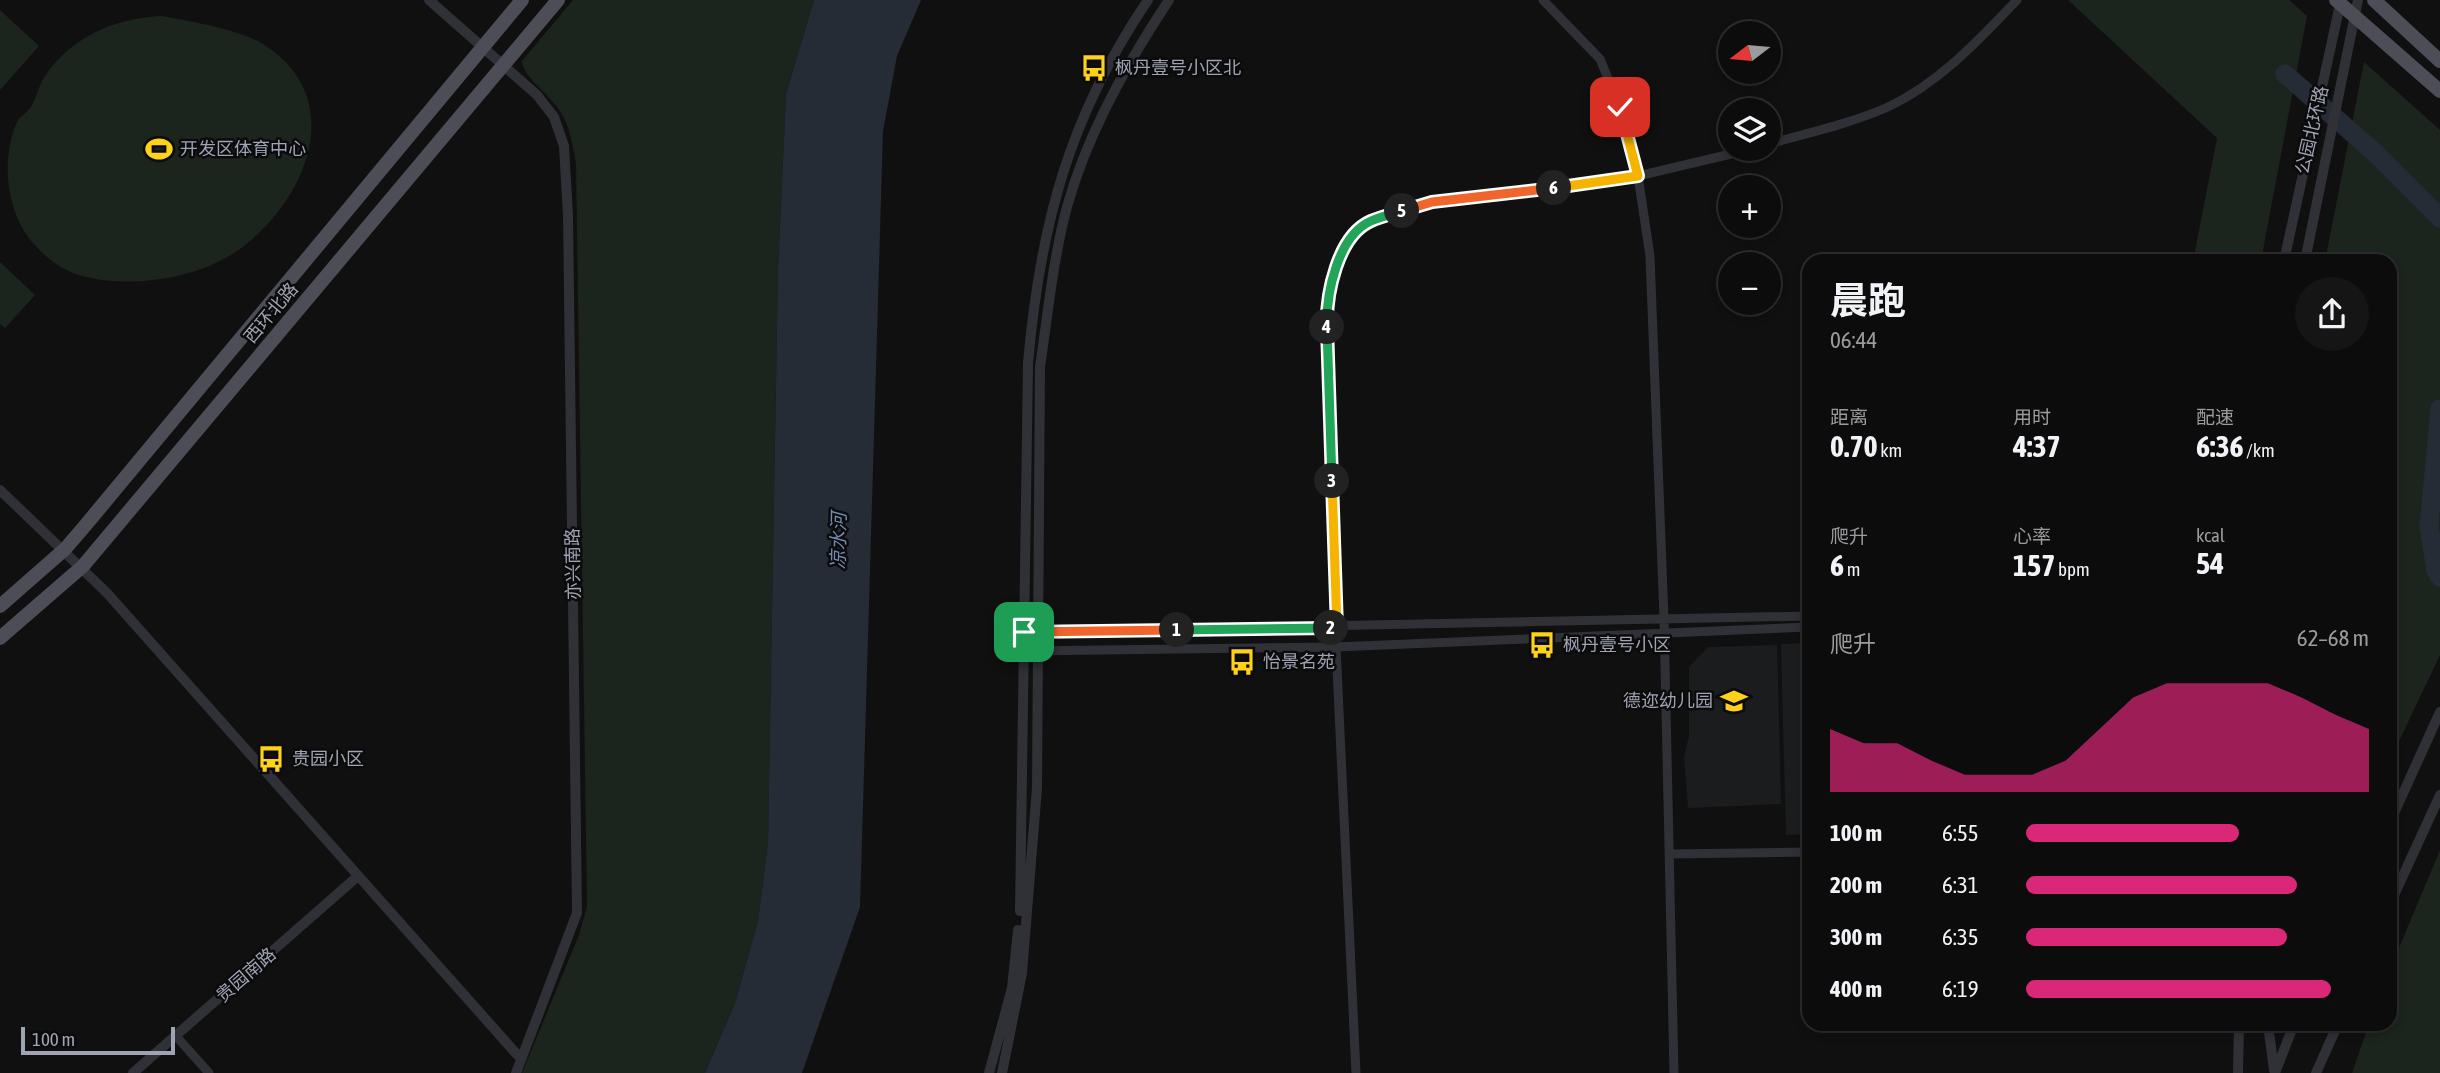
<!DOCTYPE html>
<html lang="zh">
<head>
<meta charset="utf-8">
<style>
	body { margin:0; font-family:"Asap Condensed","Noto Sans SC",sans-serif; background:#151516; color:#f1f3f6; height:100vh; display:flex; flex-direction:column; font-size:26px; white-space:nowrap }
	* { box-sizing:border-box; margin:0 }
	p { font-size:23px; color:#9a9b9d }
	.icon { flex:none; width:38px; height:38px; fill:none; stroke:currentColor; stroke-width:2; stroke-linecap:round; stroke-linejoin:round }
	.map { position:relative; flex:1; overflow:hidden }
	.sheet { position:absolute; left:1802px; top:254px; width:595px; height:777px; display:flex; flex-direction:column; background:#0c0c0d; border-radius:21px; box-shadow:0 4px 10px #0003,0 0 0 2px #2c2c2e }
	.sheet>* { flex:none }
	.needle { width:46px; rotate:254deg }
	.controls { position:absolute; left:1718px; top:21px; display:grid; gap:14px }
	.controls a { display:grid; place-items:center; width:63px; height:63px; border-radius:50%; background:#0c0c0d; box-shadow:0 4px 10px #0003,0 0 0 2px #2c2c2e; font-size:35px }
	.scale { position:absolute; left:21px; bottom:18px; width:154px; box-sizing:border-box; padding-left:7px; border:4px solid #9fa3b4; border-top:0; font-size:19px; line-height:24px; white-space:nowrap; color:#9fa3b4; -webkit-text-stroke:5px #0b0b0c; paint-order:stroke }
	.pin { position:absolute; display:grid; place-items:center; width:60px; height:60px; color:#fff; margin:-30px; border-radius:14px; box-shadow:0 4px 10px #0006 }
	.km { position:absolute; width:35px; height:35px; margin:-18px; border-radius:50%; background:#222; color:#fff; font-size:19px; line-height:35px; text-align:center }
	.round { display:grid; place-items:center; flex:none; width:74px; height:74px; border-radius:37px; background:#151516 }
	.overview { display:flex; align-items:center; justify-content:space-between; height:119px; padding:0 28px }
	h1 { font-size:38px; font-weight:700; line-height:52px }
	.metrics { display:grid; grid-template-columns:repeat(3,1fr); gap:10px; height:119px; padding:7px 28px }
	.metrics div { display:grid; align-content:center }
	.metrics b { font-size:30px; font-weight:700 }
	.metrics small { font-size:19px; font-weight:400 }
	.metrics p { font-size:19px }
	.chart { height:196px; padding:14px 28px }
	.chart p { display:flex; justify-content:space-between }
	.chart svg { width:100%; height:126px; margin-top:7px; fill:#db2777; opacity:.7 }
	ul { padding:0 28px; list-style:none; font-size:23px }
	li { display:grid; grid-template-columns:112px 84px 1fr; align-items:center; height:52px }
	li i { height:18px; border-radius:9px; background:#db2777 }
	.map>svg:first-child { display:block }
	.built { fill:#1b1c1e }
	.green { fill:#1c241e }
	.water { fill:#252c36 }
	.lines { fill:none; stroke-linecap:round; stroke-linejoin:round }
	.river { stroke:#252c36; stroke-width:19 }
	.minor { stroke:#303037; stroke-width:9 }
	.tertiary { stroke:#303037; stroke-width:10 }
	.primary { stroke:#4c4d56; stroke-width:14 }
	.split-1-casing { stroke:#fff; stroke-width:14 }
	.split-2-casing { stroke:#fff; stroke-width:14 }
	.split-3-casing { stroke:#fff; stroke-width:14 }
	.split-4-casing { stroke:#fff; stroke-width:14 }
	.split-5-casing { stroke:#fff; stroke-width:14 }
	.split-6-casing { stroke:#fff; stroke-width:14 }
	.split-7-casing { stroke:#fff; stroke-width:14 }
	.split-1 { stroke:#f0652b; stroke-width:9 }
	.split-2 { stroke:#22a559; stroke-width:9 }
	.split-3 { stroke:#f5b400; stroke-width:9 }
	.split-4 { stroke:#22a559; stroke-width:9 }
	.split-5 { stroke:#22a559; stroke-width:9 }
	.split-6 { stroke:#f0652b; stroke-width:9 }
	.split-7 { stroke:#f5b400; stroke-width:9 }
	.labels { text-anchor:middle; stroke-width:5; stroke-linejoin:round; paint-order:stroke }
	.poi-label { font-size:18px; fill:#9fa3b4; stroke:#0b0b0c; text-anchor:start }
	.street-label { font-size:18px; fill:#9fa3b4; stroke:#0b0b0c }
	.water-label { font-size:19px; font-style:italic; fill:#728bb3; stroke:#0b0b0c }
</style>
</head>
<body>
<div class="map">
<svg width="2440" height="1073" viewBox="0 0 2440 1073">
	<rect width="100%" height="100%" fill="#101011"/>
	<!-- built -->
	<path class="built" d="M1809,643V834L1786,835L1781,644Z
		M1777,645L1781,804L1688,808L1684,757L1689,736V667L1708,647Z"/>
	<!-- green -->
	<path class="green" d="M573,0H814L786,94L778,269L768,842L758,921L735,1003L705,1073H522L579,935L587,906L576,163C573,146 570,129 562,114C552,96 523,78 522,61Z
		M2068,0H2289L2307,16L2261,261H2193L2217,138Z
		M0,10L39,46L0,90Z
		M162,16C190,21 241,30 263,44C352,100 304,206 234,253C194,279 131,288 86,277C64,272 48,260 33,243C6,212 0,158 18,120C22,115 29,111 32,105C37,96 39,85 45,76C72,36 116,18 162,16Z
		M2364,62L2440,130V655L2391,758L2390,261H2325Z
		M0,262L35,295L5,328L0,324Z
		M2440,850V1073H2352L2369,1024H2390L2391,967Z"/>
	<!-- water -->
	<path class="water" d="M814,0H921L897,56L883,131L860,907L802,1073H705L735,1003L758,921L768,842L778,269L786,94Z"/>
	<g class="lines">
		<!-- river -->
		<path class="river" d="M2285,74L2373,151L2440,218
			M2440,409L2429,526L2436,571L2440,577"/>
		<!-- minor -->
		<path class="minor" d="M1543,0L1600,59L1620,107L1638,176L1650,256L1664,618L1674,1073
			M1769,144C1808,133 1852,123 1888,107C1939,83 1979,40 2017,0
			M1024,632L1810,616
			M1025,651L1336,647L1810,627
			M1669,854L1810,852
			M176,1036L209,1073
			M1356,1073L1336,647L1326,301L1342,250L1368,222L1432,202L1498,197L1638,176L1752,149"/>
		<!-- tertiary -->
		<path class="tertiary" d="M429,0L537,95L554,117L564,146L568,216L577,913L516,1073
			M2284,261L2341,0
			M2305,261L2358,0
			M0,490L107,593L521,1059
			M2390,822L2440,712
			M2390,904L2440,795
			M1020,911L1028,363C1040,226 1069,116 1148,0
			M2268,1024L2274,1070
			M133,1073L358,876
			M989,1073L1012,988L1018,930
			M1002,1073L1022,973L1037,788L1040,367C1048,313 1053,259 1067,207C1087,134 1127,63 1169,0
			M2238,1073L2239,1024
			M2275,1073L2294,1024
			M2316,1073L2338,1024"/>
		<!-- primary -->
		<path class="primary" d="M2336,0L2440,91
			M2374,0L2440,61
			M0,606L65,549L84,527L522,0
			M0,638L83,566L558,0"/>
	</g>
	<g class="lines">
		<defs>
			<path id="split-1" d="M1024,632L1177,630"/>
			<path id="split-2" d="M1177,630L1331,628"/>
			<path id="split-3" d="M1331,628H1337L1332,481"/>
			<path id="split-4" d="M1327,327L1332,481"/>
			<path id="split-5" d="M1327,327C1326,295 1337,236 1371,221C1380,217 1392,214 1402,211"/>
			<path id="split-6" d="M1402,211L1432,202L1554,188"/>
			<path id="split-7" d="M1554,188L1638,176L1620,107"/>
		</defs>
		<!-- split-1 casing -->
		<use href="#split-1" class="split-1-casing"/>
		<!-- split-2 casing -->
		<use href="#split-2" class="split-2-casing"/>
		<!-- split-3 casing -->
		<use href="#split-3" class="split-3-casing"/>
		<!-- split-4 casing -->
		<use href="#split-4" class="split-4-casing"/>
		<!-- split-5 casing -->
		<use href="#split-5" class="split-5-casing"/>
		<!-- split-6 casing -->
		<use href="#split-6" class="split-6-casing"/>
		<!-- split-7 casing -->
		<use href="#split-7" class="split-7-casing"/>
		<!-- split-1 -->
		<use href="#split-1" class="split-1"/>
		<!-- split-2 -->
		<use href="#split-2" class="split-2"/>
		<!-- split-3 -->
		<use href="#split-3" class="split-3"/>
		<!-- split-4 -->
		<use href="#split-4" class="split-4"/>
		<!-- split-5 -->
		<use href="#split-5" class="split-5"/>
		<!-- split-6 -->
		<use href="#split-6" class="split-6"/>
		<!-- split-7 -->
		<use href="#split-7" class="split-7"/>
	</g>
	<!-- icons -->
	<defs>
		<symbol id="bus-bare" viewBox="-9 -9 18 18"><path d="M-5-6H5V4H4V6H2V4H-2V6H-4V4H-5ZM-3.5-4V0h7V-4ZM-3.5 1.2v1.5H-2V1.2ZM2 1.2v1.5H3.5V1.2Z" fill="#ffd21a" stroke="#0b0b0c" stroke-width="2.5" paint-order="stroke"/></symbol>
		<symbol id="stadium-bare" viewBox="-9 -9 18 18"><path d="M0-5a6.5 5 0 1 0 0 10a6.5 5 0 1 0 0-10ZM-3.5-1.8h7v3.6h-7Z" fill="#ffd21a" stroke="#0b0b0c" stroke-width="2.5" paint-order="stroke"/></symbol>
		<symbol id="school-bare" viewBox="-9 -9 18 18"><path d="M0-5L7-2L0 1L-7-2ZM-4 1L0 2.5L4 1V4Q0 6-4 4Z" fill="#ffd21a" stroke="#0b0b0c" stroke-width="2.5" paint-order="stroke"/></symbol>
	</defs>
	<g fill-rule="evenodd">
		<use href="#bus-bare" x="1075" y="49" width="38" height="38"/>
		<use href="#stadium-bare" x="140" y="130" width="38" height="38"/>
		<use href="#bus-bare" x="1523" y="626" width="38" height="38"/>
		<use href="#bus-bare" x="1223" y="643" width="38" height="38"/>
		<use href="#school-bare" x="1715" y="682" width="38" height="38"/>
		<use href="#bus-bare" x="252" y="740" width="38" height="38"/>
	</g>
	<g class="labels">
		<!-- poi labels -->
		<g class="poi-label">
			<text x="1115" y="74">枫丹壹号小区北</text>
			<text x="180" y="155">开发区体育中心</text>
			<text x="1563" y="651">枫丹壹号小区</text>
			<text x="1263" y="668">怡景名苑</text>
			<text x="1713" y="707" text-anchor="end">德迩幼儿园</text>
			<text x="292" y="765">贵园小区</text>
		</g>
		<!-- street labels -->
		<g class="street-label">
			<text transform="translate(2312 130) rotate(-77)" y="6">公园北环路</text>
			<text transform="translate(271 313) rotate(-50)" y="6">西环北路</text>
			<text transform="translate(573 564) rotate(-91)" y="6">亦兴南路</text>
			<text transform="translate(246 975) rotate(-41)" y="6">贵园南路</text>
		</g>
		<!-- water labels -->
		<g class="water-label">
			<text transform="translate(838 541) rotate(-89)" y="7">凉水河</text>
		</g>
	</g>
</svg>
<div class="controls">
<a><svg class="needle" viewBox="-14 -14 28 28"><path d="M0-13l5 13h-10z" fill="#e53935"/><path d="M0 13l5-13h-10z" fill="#9a9b9d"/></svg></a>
<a><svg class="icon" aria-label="layers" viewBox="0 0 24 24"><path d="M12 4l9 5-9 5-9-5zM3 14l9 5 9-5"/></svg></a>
<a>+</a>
<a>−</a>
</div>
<div class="scale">100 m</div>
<div class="pin" style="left:1024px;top:632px;background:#1e9e55"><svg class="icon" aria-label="arrive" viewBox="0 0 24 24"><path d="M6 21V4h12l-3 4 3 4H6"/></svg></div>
<div class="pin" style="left:1620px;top:107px;background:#d93025"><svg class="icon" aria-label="check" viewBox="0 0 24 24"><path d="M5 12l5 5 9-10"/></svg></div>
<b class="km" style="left:1177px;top:630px">1</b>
<b class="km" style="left:1331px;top:628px">2</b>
<b class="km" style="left:1332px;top:481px">3</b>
<b class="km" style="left:1327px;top:327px">4</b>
<b class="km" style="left:1402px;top:211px">5</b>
<b class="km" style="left:1554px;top:188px">6</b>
<section class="sheet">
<div class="overview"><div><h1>晨跑</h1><p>06:44</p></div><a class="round"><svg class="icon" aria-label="share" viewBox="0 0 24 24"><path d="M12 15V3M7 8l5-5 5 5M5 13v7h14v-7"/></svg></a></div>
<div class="metrics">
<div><p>距离</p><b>0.70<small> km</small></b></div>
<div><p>用时</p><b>4:37</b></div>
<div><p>配速</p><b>6:36<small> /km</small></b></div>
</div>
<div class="metrics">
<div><p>爬升</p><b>6<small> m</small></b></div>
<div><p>心率</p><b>157<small> bpm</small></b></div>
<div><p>kcal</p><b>54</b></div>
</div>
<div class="chart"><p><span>爬升</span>62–68 m</p>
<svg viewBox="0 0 160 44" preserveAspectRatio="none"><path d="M0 44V22L10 27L20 27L30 33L40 38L50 38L60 38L70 33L80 22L90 11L100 6L110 6L120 6L130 6L140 11L150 17L160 22V44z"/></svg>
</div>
<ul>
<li><b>100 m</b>6:55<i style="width:62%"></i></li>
<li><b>200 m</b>6:31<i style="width:79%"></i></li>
<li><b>300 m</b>6:35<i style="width:76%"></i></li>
<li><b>400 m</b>6:19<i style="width:89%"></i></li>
</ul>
</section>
</div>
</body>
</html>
